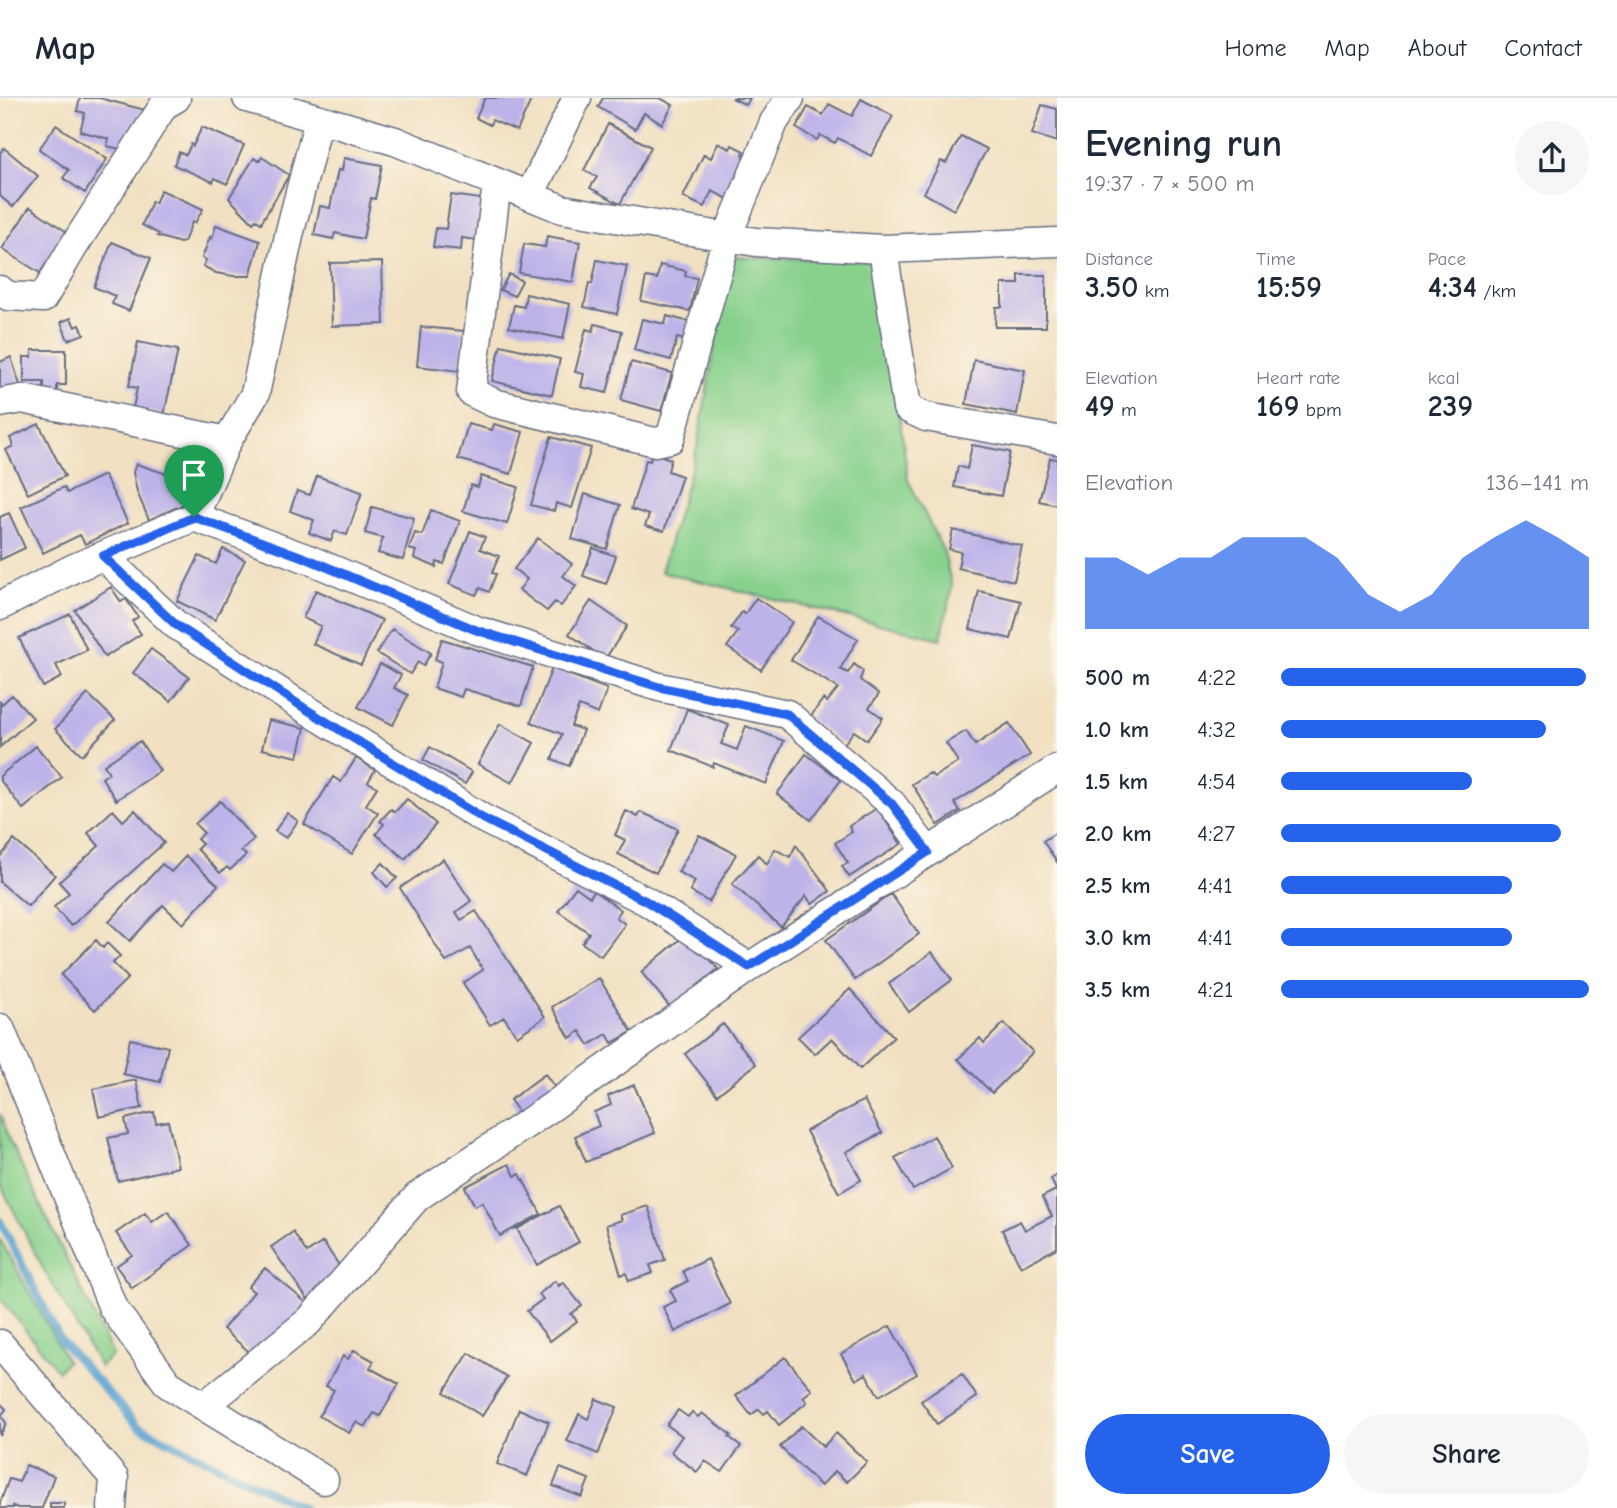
<!DOCTYPE html>
<html lang="en">
<head>
<meta charset="utf-8">
<style>
	body { margin:0; font-family:"Comic Neue",sans-serif; background:#f6f6f7; color:#1f2937; height:100vh; display:flex; flex-direction:column; font-size:26px; white-space:nowrap }
	* { box-sizing:border-box; margin:0 }
	p { font-size:23px; color:#747a83 }
	.icon { flex:none; width:38px; height:38px; fill:none; stroke:currentColor; stroke-width:2; stroke-linecap:round; stroke-linejoin:round }
	.map { position:relative; flex:1; overflow:hidden }
	.panel { display:flex; flex-direction:column; background:#fff; width:560px }
	.panel>* { flex:none }
	.pin { position:absolute; display:grid; place-items:center; width:60px; height:60px; color:#fff; margin:-72px -30px; border-radius:50% 50% 50% 0; rotate:-45deg; box-shadow:0 0 7px #0007 }
	.pin .icon { rotate:45deg }
	.round { display:grid; place-items:center; flex:none; width:74px; height:74px; border-radius:37px; background:#f6f6f7 }
	.headline { display:flex; align-items:center; justify-content:space-between; height:119px; padding:0 28px }
	h1 { font-size:38px; font-weight:700; line-height:52px }
	.metrics { display:grid; grid-template-columns:repeat(3,1fr); gap:10px; height:119px; padding:7px 28px }
	.metrics div { display:grid; align-content:center }
	.metrics b { font-size:30px; font-weight:700 }
	.metrics small { font-size:19px; font-weight:400 }
	.metrics p { font-size:19px }
	.chart { height:196px; padding:14px 28px }
	.chart p { display:flex; justify-content:space-between }
	.chart svg { width:100%; height:126px; margin-top:7px; fill:#2563eb; opacity:.7 }
	.cta { display:flex; gap:14px; margin-top:auto; padding:14px 28px }
	.cta a { flex:1; height:80px; border-radius:42px; background:#2563eb; color:#fff; font-size:28px; font-weight:700; line-height:80px; text-align:center }
	.cta a+a { background:#f6f6f7; color:#1f2937 }
	ul { padding:0 28px; list-style:none; font-size:23px }
	li { display:grid; grid-template-columns:112px 84px 1fr; align-items:center; height:52px }
	li i { height:18px; border-radius:9px; background:#2563eb }
	header { display:flex; align-items:center; gap:42px; box-sizing:border-box; height:98px; padding:0 35px; background:#fff; border-bottom:2px solid #e0e1e3 }
	header strong { font-size:33px }
	nav { display:flex; gap:38px; margin-inline-start:auto; font-size:24px }
	main { display:flex; flex:1; min-height:0 }
	.map>svg:first-child { display:block }
	.green { fill:#88d18d; stroke:#528076; stroke-width:2 }
	.lines { fill:none; stroke-linecap:round; stroke-linejoin:round }
	.stream { stroke:#58a2d0; stroke-width:8 }
	.building { fill:#beb3e9 }
	.minor-casing { stroke:#666d81; stroke-width:31 }
	.minor { stroke:#fff; stroke-width:28 }
	.route-casing { stroke:#fff; stroke-width:14 }
	.route { stroke:#2563eb; stroke-width:9 }
</style>
</head>
<body>
<header>
<strong>Map</strong>
<nav><a>Home</a><a>Map</a><a>About</a><a>Contact</a></nav>
</header>
<main>
<div class="map">
<svg width="1057" height="1410" viewBox="0 0 1057 1410">
	<rect width="100%" height="100%" fill="#fcf5e5"/>
	<filter id="ink" filterUnits="userSpaceOnUse"><feTurbulence type="fractalNoise" baseFrequency=".0143" numOctaves="2"/><feDisplacementMap in="SourceGraphic" scale="14" xChannelSelector="R" yChannelSelector="G"/><feConvolveMatrix kernelMatrix="1 2 1 2 8 2 1 2 1" color-interpolation-filters="sRGB"/></filter>
	<filter id="wash" filterUnits="userSpaceOnUse"><feTurbulence type="fractalNoise" baseFrequency=".00686" numOctaves="4" result="noise"/><feDisplacementMap in="SourceGraphic" scale="28" xChannelSelector="R" yChannelSelector="G"/><feGaussianBlur stdDeviation="1.57" result="paint"/><feColorMatrix in="noise" values="0 0 0 0 0 0 0 0 0 0 0 0 0 0 0 0 0 1.4 0 .05"/><feComposite in="paint" operator="in"/></filter>
	<g filter="url(#wash)">
		<rect width="100%" height="100%" fill="#f1e0c1"/>
		<!-- green -->
		<path class="green" d="M730,159L870,163L882,186L908,382L944,454L952,489L941,541L661,474L697,350Z
			M0,1015L10,1044L113,1257L100,1269L45,1174L0,1086Z
			M0,1141L67,1263L58,1273L0,1200Z"/>
		<g class="lines">
			<!-- stream -->
			<path class="stream" d="M0,1123L61,1243L138,1328L303,1410"/>
		</g>
		<g id="blocks">
			<!-- building -->
			<path class="building" d="M80,0H99L145,12L128,53L107,48L109,41L80,33L85,15L77,13Z
				M485,0H532L517,33L492,22L490,27L476,20Z
				M603,0H660L673,7L662,26L644,15L635,31L598,9Z
				M732,0H750L746,7Z
				M861,1L893,18L871,58L838,40L835,45L820,37L817,42L796,30L808,9L823,17L829,6L852,18Z
				M1042,7L1057,11V44L1032,36Z
				M608,26L651,49L620,106L590,90L597,79L584,72Z
				M56,27L107,61L85,95L63,80L69,72L39,51Z
				M202,29L244,47L227,86L215,80L213,84L174,67L179,54L186,57L191,46L193,48Z
				M961,38L987,51L954,112L924,95L941,63L946,65Z
				M718,45L730,51L732,47L744,53L743,56L754,62L734,104L712,93L704,109L683,99L704,56L711,60Z
				M4,50L38,78L13,109L0,98V55Z
				M262,59L289,77L261,125L256,122L253,125L229,100L254,60L259,63Z
				M344,60L382,67L375,101L371,100L363,141L335,135L333,141L314,137L320,108L330,110L338,72L342,73Z
				M161,92L203,111L195,125L192,124L184,144L180,145L157,138L159,136L142,127L152,103L155,105Z
				M451,97L488,102L483,143L462,140L461,152L433,149L436,130L446,131Z
				M30,109L67,134L40,175L2,151Z
				M216,127L260,143L250,178H233L216,175L203,168L206,162L202,160L210,139L212,141Z
				M547,138L580,144L573,184L519,175L524,146L545,149Z
				M112,144L151,160L129,213L112,206L115,198L94,189Z
				M597,162L627,168L617,216L584,209L589,185L592,186Z
				M382,164L384,226L332,228L330,165Z
				M660,167L686,173L685,178L697,180L690,213L641,203L646,179L657,181Z
				M509,176L522,183L514,198L500,192Z
				M1019,177H1046V229H995L996,209H1002V186H1019Z
				M526,196L570,206L563,241L509,229L514,207L524,209Z
				M667,218L693,225L689,243L677,240L671,262L634,252L642,221L665,226Z
				M71,220L75,229L80,227L84,236L68,242L61,224Z
				M595,226L622,233L607,295L581,289L584,276L575,274L586,231L593,233Z
				M421,229L464,233L460,273L417,268Z
				M138,244L178,252L164,317L133,310L137,290L129,288Z
				M501,247L560,261L552,297L492,283Z
				M32,252H66V287H57V295H44V284H24V259H32Z
				M11,259L20,287L0,303V264Z
				M974,262L1025,272L1017,316L966,306Z
				M631,264L672,275L661,313L621,302Z
				M39,326L65,378L28,396L6,352L13,348L10,340Z
				M468,326L492,332L494,326L523,334L511,376L458,361Z
				M551,339L591,350L572,410L556,405L554,413L531,407Z
				M972,347L1010,354L1001,398L954,389L958,368L967,371Z
				M652,355L671,361L668,373L682,378L664,433L645,428L649,417L631,411L646,362L650,363Z
				M1050,360L1057,361V407L1039,403Z
				M136,366L167,376L170,367L194,374L184,406L149,422L137,394L133,374Z
				M104,377L128,425L85,446L80,437L43,455L21,409L64,389L67,395Z
				M317,378L362,394L347,437L335,433L331,443L309,435L314,422L290,413L297,393L310,397Z
				M481,378L518,389L507,426L463,413L471,387L478,389Z
				M585,396L620,407L607,451L572,441Z
				M372,409L414,420L403,462L378,455L383,440L365,435Z
				M431,412L460,423L444,466L437,464L436,469L414,460L416,453L409,451L415,435L422,437Z
				M9,415L25,450L0,462V419Z
				M953,432L1022,448L1014,483L958,470L961,454L949,451Z
				M470,433L485,439L480,451L499,458L492,475L496,476L489,494L480,490L476,497L449,486Z
				M538,440L572,466L563,478L576,488L561,508L555,504L547,513L519,492L527,481L514,471Z
				M593,450L616,458L606,486L583,478Z
				M223,451L245,462L215,522L177,503L199,458L216,466Z
				M111,489L121,504L126,501L138,519L132,523L141,536L105,559L75,512Z
				M316,492L382,522L361,567L313,546L321,528L303,520Z
				M979,493L1021,503L1011,541L970,531Z
				M756,500L792,524L761,572L727,549L738,534L731,530L742,514L745,516Z
				M591,503L627,528L605,561L569,536Z
				M70,516L87,552L56,567L62,579L43,589L19,540Z
				M818,518L858,541L840,571L848,575L854,566L863,573L860,582L879,596L869,610L883,620L867,642L854,633L844,646L809,621L823,601L827,604L838,590L791,562Z
				M392,531L431,555L423,568L418,564L410,576L377,555Z
				M442,541L533,569L521,608L464,591L461,599L434,590L442,564L435,561Z
				M151,551L189,579L171,603L133,575Z
				M380,566L401,577L394,590L408,597L393,627L358,609Z
				M552,570L607,591L598,616L579,608L571,628L583,632L569,668L552,661L562,636L531,624Z
				M88,596L115,622L82,657L55,631Z
				M12,597L33,620L0,649V604L2,606Z
				M687,611L729,627L721,646L737,652L746,628L784,643L766,686L714,665L713,669L671,652Z
				M269,622L305,630L298,659L262,651Z
				M1009,625L1030,657L954,705L960,713L938,727L912,686L930,675L934,679L958,664L946,645L966,633L975,647Z
				M500,626L534,645L512,685L478,666Z
				M140,643L160,673L116,702L102,680L109,675L104,667Z
				M36,648L62,679L23,711L0,682V678Z
				M430,649L472,674L465,686L423,662Z
				M806,656L841,682L811,722L777,696Z
				M356,660L375,672L368,684L377,689L366,707L378,715L352,756L304,726L333,679L341,684Z
				M407,701L436,726L405,761L376,736L384,726L380,723L391,711L395,714Z
				M220,703L254,741L241,753L246,757L230,772L227,769L220,775L197,751L202,746L197,741L204,735L195,726Z
				M877,710L901,746L849,779L842,768L848,765L835,745L852,734L849,728Z
				M113,712L123,723L135,712L164,745L71,828L54,809L69,795L59,784L99,748L88,735Z
				M626,713L638,719L641,714L678,731L656,775L618,756L625,742L615,737Z
				M287,715L298,723L286,740L275,733Z
				M1057,734V764L1043,743Z
				M699,737L736,756L709,804L690,793L695,783L678,774Z
				M14,742L55,777L28,808L0,784V759Z
				M796,747L830,793L812,806L806,798L781,829L732,786L758,757L767,766L775,751L790,759Z
				M186,758L218,787L183,826L163,807L130,843L109,824L162,766L171,774Z
				M443,761L471,803L456,814L461,822L476,813L545,919L517,938L504,919L490,927L463,885L483,872L470,850L446,864L400,790Z
				M383,765L397,780L387,789L374,774Z
				M576,789L590,799L594,793L621,812L616,819L625,826L601,858L582,845L589,835L558,813Z
				M891,796L919,836L855,882L826,842Z
				M688,835L718,871L690,894L675,915L641,874Z
				M96,842L103,850L107,845L120,858L113,865L128,880L95,912L61,877Z
				M932,854L952,882L909,914L889,886Z
				M599,880L632,934L612,945L607,936L589,947L580,933L570,940L552,909Z
				M850,891L894,939L860,971L832,940L815,956L798,939Z
				M1004,925L1033,954L992,995L958,961L980,940L984,945Z
				M723,926L756,966L717,997L685,956Z
				M130,941L168,949L160,984L123,976Z
				M545,976L556,991L521,1017L510,1002Z
				M136,982L142,1010L99,1019L93,991Z
				M634,987L655,1035L586,1064L575,1038L599,1028L594,1014L611,1007L608,998Z
				M864,1002L882,1035L846,1054L861,1082L839,1095L806,1033Z
				M154,1014L156,1025L168,1023L178,1069L118,1083L108,1040L128,1036L125,1021Z
				M934,1038L952,1070L913,1092L895,1060Z
				M509,1066L515,1078L520,1076L541,1116L500,1138L482,1104L475,1108L465,1089Z
				M1057,1077V1150L1021,1169L1002,1132L1020,1123L1025,1132L1052,1118L1042,1099L1056,1092L1051,1081Z
				M559,1108L579,1144L537,1167L517,1131Z
				M648,1108L665,1162L650,1167L653,1175L629,1183L626,1175L621,1177L606,1127L622,1122L620,1117Z
				M168,1113L192,1147L132,1190L116,1168L132,1157L116,1135L145,1115L152,1124Z
				M293,1134L307,1155L323,1144L347,1179L310,1205L271,1149Z
				M708,1161L730,1206L675,1234L663,1209L676,1203L670,1192L688,1183L683,1173Z
				M265,1170L309,1207L256,1260L223,1231L254,1194L248,1189Z
				M555,1183L559,1188L563,1184L582,1208L571,1216L577,1223L550,1243L527,1213L543,1201L539,1196Z
				M890,1228L917,1276L879,1298L866,1276L856,1282L841,1256Z
				M354,1252L374,1263L370,1270L399,1286L380,1318L374,1315L365,1329L356,1324L349,1335L319,1318L334,1292L326,1288L343,1258L348,1261Z
				M469,1255L507,1279L482,1318L444,1294Z
				M785,1259L812,1292L803,1299L807,1304L779,1327L768,1313L764,1316L759,1311L751,1317L736,1298Z
				M962,1276L977,1299L937,1326L921,1303Z
				M596,1301L617,1309L598,1356L567,1343L579,1316L588,1321Z
				M0,1305L6,1311L1,1318L6,1325L0,1338Z
				M519,1311L549,1324L527,1378L497,1366Z
				M678,1312L688,1319L692,1314L698,1319L702,1315L731,1337L729,1339L741,1348L722,1374L705,1363L697,1374L671,1354L682,1338L667,1327Z
				M801,1328L823,1349L836,1335L867,1364L847,1384L835,1373L821,1388L780,1349Z
				M26,1367L54,1378L42,1410H18L13,1408V1410H0V1405L9,1381L19,1384Z
				M560,1370L589,1381L582,1399L553,1388Z
				M50,1405H64V1410H50Z"/>
		</g>
	</g>
	<g filter="url(#ink)">
		<use href="#blocks" fill-opacity="0" stroke="#666d81" stroke-width="2"/>
		<g class="lines">
			<defs>
				<path id="minor" d="M247,0L395,43L562,111L756,144L883,151L1057,144
					M497,85L471,294L494,305L655,344L670,341L727,139L774,24L790,0
					M530,97L577,0
					M883,151L907,310L926,319L1057,342
					M0,192L8,198L43,200L72,151L164,7L176,0
					M0,305L22,301L227,343
					M194,419L308,461L476,532L659,589L787,616L892,706L928,754
					M103,458L176,527L306,611L482,720L646,803L749,869
					M0,508L72,471L194,419L227,343L255,296L290,133L319,21
					M0,930L113,1210L168,1286L324,1382
					M0,1246L114,1380L112,1410
					M204,1308L309,1223L417,1099L550,1010L749,869L1057,671"/>
			</defs>
			<!-- minor casing -->
			<use href="#minor" class="minor-casing"/>
			<!-- minor -->
			<use href="#minor" class="minor"/>
		</g>
	</g>
	<g class="lines" filter="url(#ink)">
		<defs>
			<path id="route" d="M194,419L308,461L476,532L659,589L787,616L892,706L928,754L749,869L646,803L482,720L306,611L176,527L103,458Z"/>
		</defs>
		<!-- route casing -->
		<use href="#route" class="route-casing"/>
		<!-- route -->
		<use href="#route" class="route"/>
	</g>
</svg>
<div class="pin" style="left:194px;top:419px;background:#1e9e55"><svg class="icon" aria-label="arrive" viewBox="0 0 24 24"><path d="M6 21V4h12l-3 4 3 4H6"/></svg></div>
</div>
<section class="panel">
<div class="headline"><div><h1>Evening run</h1><p>19:37 · 7 × 500 m</p></div><a class="round"><svg class="icon" aria-label="share" viewBox="0 0 24 24"><path d="M12 15V3M7 8l5-5 5 5M5 13v7h14v-7"/></svg></a></div>
<div class="metrics">
<div><p>Distance</p><b>3.50<small> km</small></b></div>
<div><p>Time</p><b>15:59</b></div>
<div><p>Pace</p><b>4:34<small> /km</small></b></div>
</div>
<div class="metrics">
<div><p>Elevation</p><b>49<small> m</small></b></div>
<div><p>Heart rate</p><b>169<small> bpm</small></b></div>
<div><p>kcal</p><b>239</b></div>
</div>
<div class="chart"><p><span>Elevation</span>136–141 m</p>
<svg viewBox="0 0 160 44" preserveAspectRatio="none"><path d="M0 44V19L10 19L20 25L30 19L40 19L50 12L60 12L70 12L80 19L90 32L100 38L110 32L120 19L130 12L140 6L150 12L160 19V44z"/></svg>
</div>
<ul>
<li><b>500 m</b>4:22<i style="width:99%"></i></li>
<li><b>1.0 km</b>4:32<i style="width:86%"></i></li>
<li><b>1.5 km</b>4:54<i style="width:62%"></i></li>
<li><b>2.0 km</b>4:27<i style="width:91%"></i></li>
<li><b>2.5 km</b>4:41<i style="width:75%"></i></li>
<li><b>3.0 km</b>4:41<i style="width:75%"></i></li>
<li><b>3.5 km</b>4:21<i style="width:100%"></i></li>
</ul>
<div class="cta"><a>Save</a><a>Share</a></div>
</section>
</main>
</body>
</html>
